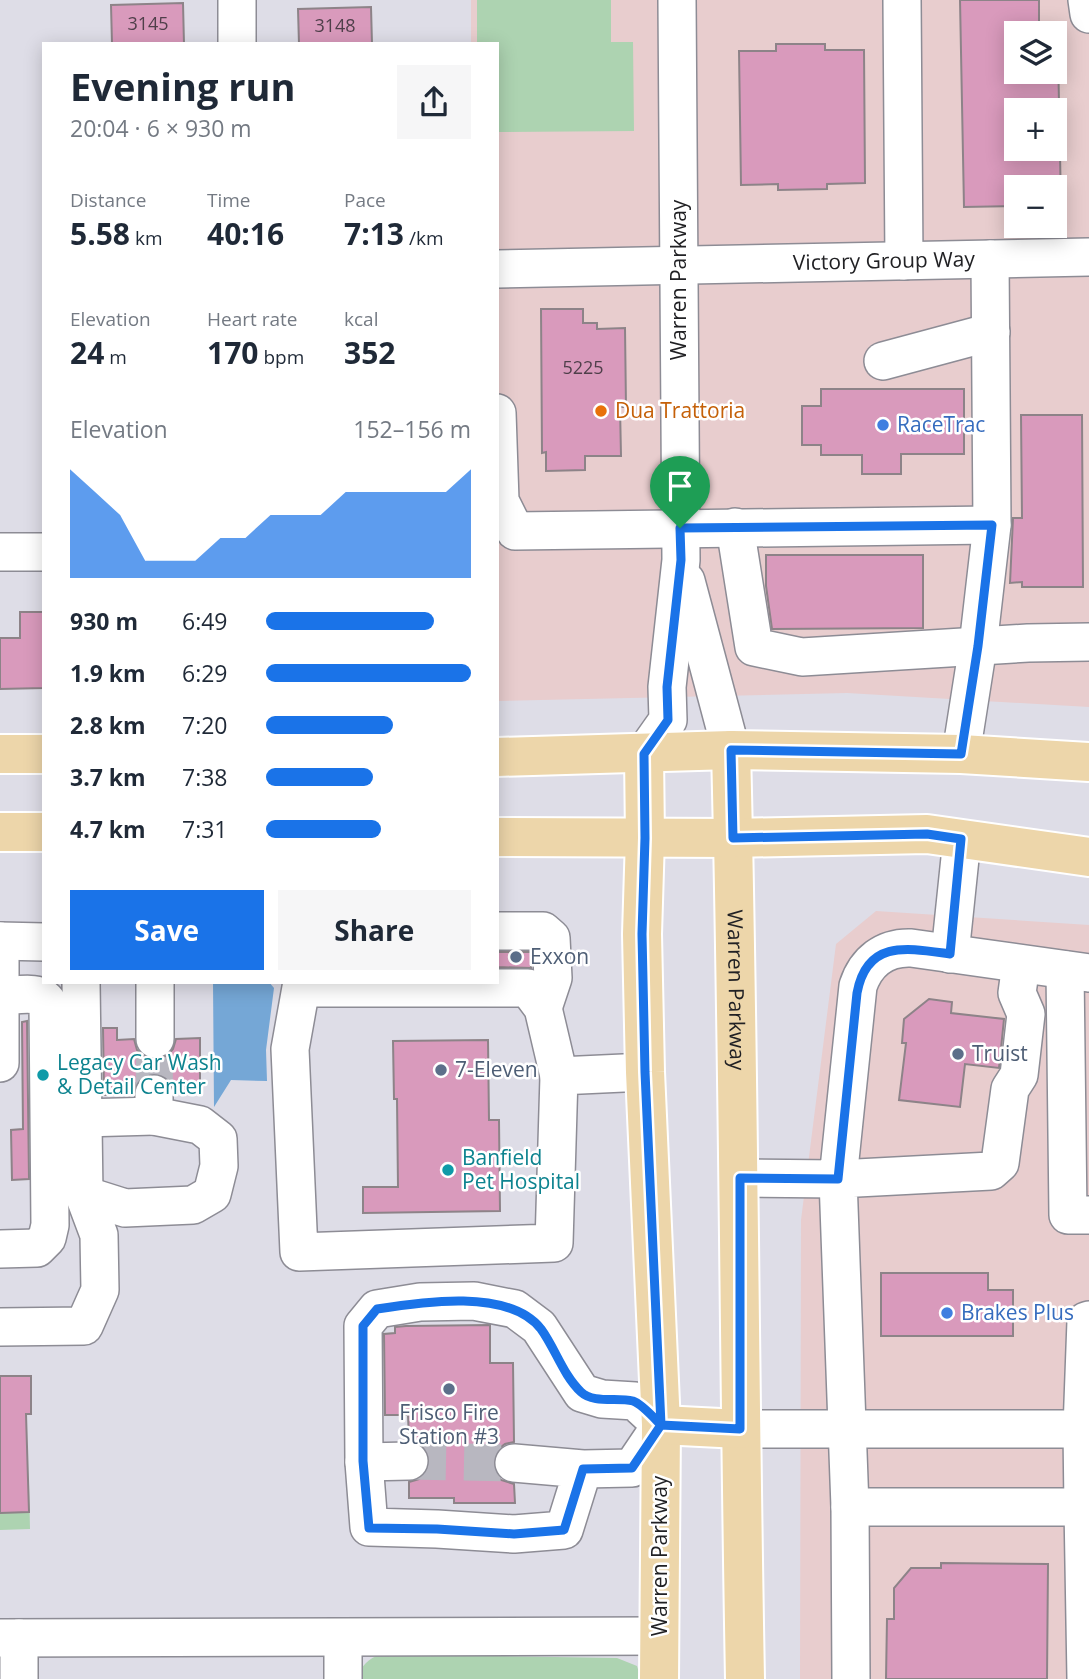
<!DOCTYPE html>
<html lang="en">
<head>
<meta charset="utf-8">
<style>
	body { margin:0; font-family:"Open Sans",sans-serif; background:#f6f6f7; color:#1f2937; height:100vh; display:flex; flex-direction:column; font-size:26px; white-space:nowrap }
	* { box-sizing:border-box; margin:0 }
	p { font-size:23px; color:#747a83 }
	.icon { flex:none; width:38px; height:38px; fill:none; stroke:currentColor; stroke-width:2; stroke-linecap:round; stroke-linejoin:round }
	.map { position:relative; flex:1; overflow:hidden }
	.drawer { position:absolute; left:42px; top:42px; width:457px; height:942px; display:flex; flex-direction:column; background:#fff; border-radius:0px; box-shadow:0 4px 18px #0003 }
	.drawer>* { flex:none }
	.fabs { position:absolute; left:1004px; top:21px; display:grid; gap:14px }
	.fabs a { display:grid; place-items:center; width:63px; height:63px; border-radius:0px; background:#fff; box-shadow:0 4px 18px #0003; font-size:35px }
	.pin { position:absolute; display:grid; place-items:center; width:60px; height:60px; color:#fff; margin:-72px -30px; border-radius:50% 50% 50% 0; rotate:-45deg; box-shadow:0 0 7px #0007 }
	.pin .icon { rotate:45deg }
	.round { display:grid; place-items:center; flex:none; width:74px; height:74px; border-radius:0px; background:#f6f6f7 }
	.head { display:flex; align-items:center; justify-content:space-between; height:119px; padding:0 28px }
	h1 { font-size:38px; font-weight:700; line-height:52px }
	.metrics { display:grid; grid-template-columns:repeat(3,1fr); gap:10px; height:119px; padding:7px 28px }
	.metrics div { display:grid; align-content:center }
	.metrics b { font-size:30px; font-weight:700 }
	.metrics small { font-size:19px; font-weight:400 }
	.metrics p { font-size:19px }
	.chart { height:196px; padding:14px 28px }
	.chart p { display:flex; justify-content:space-between }
	.chart svg { width:100%; height:126px; margin-top:7px; fill:#1a73e8; opacity:.7 }
	.button { display:flex; gap:14px; margin-top:auto; padding:14px 28px }
	.button a { flex:1; height:80px; border-radius:0px; background:#1a73e8; color:#fff; font-size:28px; font-weight:700; line-height:80px; text-align:center }
	.button a+a { background:#f6f6f7; color:#1f2937 }
	ul { padding:0 28px; list-style:none; font-size:23px }
	li { display:grid; grid-template-columns:112px 84px 1fr; align-items:center; height:52px }
	li i { height:18px; border-radius:9px; background:#1a73e8 }
	.map>svg:first-child { display:block }
	.commercial { fill:#e8cdce; fill-rule:evenodd }
	.green { fill:#add3b1 }
	.water { fill:#75a7d6 }
	.building { fill:#d99abc; stroke:#8d8388; stroke-width:2; fill-rule:evenodd }
	.lines { fill:none; stroke-linecap:round; stroke-linejoin:round }
	.minor-tunnel { stroke:#b8b7c0; stroke-width:37; stroke-dasharray:37 18; stroke-linecap:butt }
	.minor-casing { stroke:#8d8c95; stroke-width:40 }
	.major-casing { stroke:#fff; stroke-width:42 }
	.minor { stroke:#fff; stroke-width:37 }
	.major { stroke:#edd6aa; stroke-width:38 }
	.route-casing { stroke:#fff; stroke-width:14 }
	.route { stroke:#1a73e8; stroke-width:9 }
	.food-dot { fill:#e8710a; stroke:#fff; stroke-width:2.5 }
	.shop-dot { fill:#3f7fe0; stroke:#fff; stroke-width:2.5 }
	.service-dot { fill:#5c6f8a; stroke:#fff; stroke-width:2.5 }
	.culture-dot { fill:#0f9aa8; stroke:#fff; stroke-width:2.5 }
	.labels { text-anchor:middle; stroke-width:5; stroke-linejoin:round; paint-order:stroke }
	.number-label { font-size:18px; fill:#4f3f4a }
	.street-label { font-size:21px; fill:#212124; stroke:#fff }
	.food-label { font-size:21px; fill:#c56008; stroke:#fff; text-anchor:start }
	.shop-label { font-size:21px; fill:#366cbe; stroke:#fff; text-anchor:start }
	.service-label { font-size:21px; fill:#4e5e75; stroke:#fff; text-anchor:start }
	.culture-label { font-size:21px; fill:#0d838f; stroke:#fff; text-anchor:start }
</style>
</head>
<body>
<div class="map">
<svg width="1089" height="1679" viewBox="0 0 1089 1679">
	<rect width="100%" height="100%" fill="#dedde7"/>
	<!-- commercial -->
	<path class="commercial" d="M471,0H1089V707L847,693L497,701V44H471ZM1017,33H1055V72H1017ZM1017,110H1055V149H1017ZM1017,187H1055V226H1017Z
		M876,911L1089,925V1679H800L801,1220L836,944Z"/>
	<!-- green -->
	<path class="green" d="M477,0H611V42H633L634,131L497,132V44H477Z
		M0,1484H29L30,1529L0,1530Z
		M381,1654L617,1658L637,1666L641,1679H358C361,1665 368,1659 381,1654Z"/>
	<!-- water -->
	<path class="water" d="M213,982H269L274,988L266,1050L267,1081L231,1080L214,1107Z"/>
	<!-- building -->
	<path class="building" d="M960,0H1039V33H1017V72H1055V52H1058L1061,205H1055V187H1017V206L964,207ZM1017,110H1055V149H1017Z
		M183,3L184,44H112L111,5Z
		M371,7L372,44H299L298,9Z
		M776,44H825V50H864L865,183L827,184V189L778,190V184L741,185L739,51H776Z
		M541,309H583V323H597V329L625,328L626,407H620L621,456H585V470L546,471V452L542,453Z
		M821,389H964V454H901V474H862V455H821V445H802V406H821Z
		M1021,415H1082L1083,587H1022V582L1010,583L1013,518H1022Z
		M766,555H923V628L772,629L766,586Z
		M20,612H44V688L0,689V638H20Z
		M497,952H531V968L497,967Z
		M929,999L952,1002L951,1013L1004,1019L999,1068L965,1064L960,1107L899,1100L906,1043H902L904,1019Z
		M27,1021L29,1179L12,1180L11,1130L23,1129L22,1022Z
		M103,1028H117V1040L134,1039L137,1050L145,1057L154,1060L166,1057L173,1049L176,1039L200,1038V1093H175L172,1084L165,1076L153,1073L144,1076L136,1083L133,1094L104,1095Z
		M488,1040L489,1120H499L500,1211L363,1213V1187H398L397,1099H394L393,1041Z
		M881,1273H988V1290H1013V1336H881Z
		M490,1325V1363H513L514,1442L505,1444L497,1450L493,1462L495,1472L501,1480L514,1484L515,1503H454V1498H409V1482L419,1479L427,1472L430,1460L427,1450L420,1443L409,1440L408,1415H385L384,1334L395,1333V1327L406,1326Z
		M0,1376H31V1414H26L29,1512L0,1513Z
		M941,1563L1048,1564L1047,1679H886L887,1619H894V1588L911,1568H941Z"/>
	<g class="lines">
		<!-- minor-tunnel -->
		<path class="minor-tunnel" d="M154,1094L155,1039
			M409,1461L514,1463"/>
		<defs>
			<g id="minor">
				<path d="M237,0V44"/>
				<path d="M902,0L904,261"/>
				<path d="M1087,0L1089,14"/>
				<path id="s1" d="M497,269L1089,257"/>
				<path d="M883,361L991,332"/>
				<path d="M497,413L500,501L515,531L992,525"/>
				<path d="M735,527L754,647L802,657L1028,643L1089,642"/>
				<path d="M0,552H44"/>
				<path d="M686,581L731,750"/>
				<path d="M644,754L668,720L667,687L681,560L677,0"/>
				<path d="M961,754L978,646L992,525L990,259"/>
				<path d="M497,931H543L551,938L553,978L543,1008"/>
				<path d="M0,941L44,942"/>
				<path d="M950,954L962,839"/>
				<path d="M1021,964L1017,993L1026,1014L1019,1075L1010,1089L1000,1163L991,1171L838,1179L850,1507H1083L1082,1429"/>
				<path d="M1065,970L1068,1215H1089"/>
				<path d="M155,982V1039"/>
				<path d="M302,982L290,1049L299,1252L554,1243L559,1076L645,1072"/>
				<path d="M302,988H528L543,1008L559,1076"/>
				<path d="M0,1063V941"/>
				<path d="M83,1118L154,1116"/>
				<path d="M740,1178L838,1179L858,986C866,962 884,947 911,948L1089,973"/>
				<path d="M84,1195L125,1208L193,1205L212,1194L219,1166L218,1139L200,1125L154,1116V1094"/>
				<path d="M0,1249L37,1248L47,1238L50,1225L48,1003C40,989 15,996 1,996"/>
				<path d="M0,1327L84,1326L100,1290L99,1235L84,1195L81,982"/>
				<path d="M740,1429H1082L1086,1321L1089,1320"/>
				<path d="M364,1462L409,1461"/>
				<path d="M514,1463L583,1469L632,1468L661,1425L635,1401L602,1399L582,1393L539,1327L515,1309L474,1301L420,1302L377,1309L363,1326L364,1462L369,1527L437,1529L514,1534L564,1530L583,1469"/>
				<path d="M850,1507L851,1679"/>
				<path d="M1083,1507L1086,1679"/>
				<path d="M0,1638L659,1636"/>
				<path d="M343,1638V1679"/>
				<path d="M19,1679V1638"/>
			</g>
			<g id="major">
				<path id="s2" d="M731,750C739,1060 739,1369 745,1679"/>
				<path d="M0,754H44"/>
				<path d="M644,754L645,838L642,934L645,1072L661,1425L659,1679"/>
				<path d="M497,757L731,750L961,754L1089,762"/>
				<path d="M0,832H44"/>
				<path d="M497,837L733,838L927,834L1089,857"/>
				<path d="M661,1425L740,1429"/>
			</g>
		</defs>
		<!-- minor casing -->
		<use href="#minor" class="minor-casing"/>
		<!-- major casing -->
		<use href="#major" class="major-casing"/>
		<!-- minor -->
		<use href="#minor" class="minor"/>
		<!-- major -->
		<use href="#major" class="major"/>
	</g>
	<g class="lines">
		<defs>
			<path id="route" d="M680,528L681,560L667,687L668,720L644,754L645,838L642,934L645,1072L661,1425C654,1418 642,1404 633,1401C617,1397 594,1404 581,1392C563,1375 555,1348 541,1329C509,1288 421,1302 377,1309L363,1326V1461L369,1528L437,1529L514,1534L564,1530L583,1469L632,1468L661,1425L740,1429V1178L838,1179L857,993C867,939 908,948 950,954L961,839L927,834L733,838L731,750L961,754L978,646L992,525L680,528"/>
		</defs>
		<!-- route casing -->
		<use href="#route" class="route-casing"/>
		<!-- route -->
		<use href="#route" class="route"/>
	</g>
	<!-- markers -->
	<circle class="food-dot" cx="601" cy="411" r="7"/>
	<g class="shop-dot">
		<circle cx="883" cy="425" r="7"/>
		<circle cx="947" cy="1313" r="7"/>
	</g>
	<g class="service-dot">
		<circle cx="516" cy="957" r="7"/>
		<circle cx="958" cy="1054" r="7"/>
		<circle cx="441" cy="1070" r="7"/>
		<circle cx="449" cy="1389" r="7"/>
	</g>
	<g class="culture-dot">
		<circle cx="43" cy="1075" r="7"/>
		<circle cx="448" cy="1170" r="7"/>
	</g>
	<g class="labels">
		<!-- number labels -->
		<g class="number-label">
			<text x="148" y="30">3145</text>
			<text x="335" y="32">3148</text>
			<text x="583" y="374">5225</text>
		</g>
		<!-- street labels -->
		<g class="street-label">
			<text dy="7" stroke="none"><textPath href="#s1" startOffset="387">Victory Group Way</textPath></text>
			<text transform="translate(679 280) rotate(-90)" y="7">Warren Parkway</text>
			<text dy="7" stroke="none"><textPath href="#s2" startOffset="240">Warren Parkway</textPath></text>
			<text transform="translate(660 1556) rotate(-90)" y="7">Warren Parkway</text>
		</g>
		<!-- food labels -->
		<g class="food-label">
			<text x="615" y="418">Dua Trattoria</text>
		</g>
		<!-- shop labels -->
		<g class="shop-label">
			<text x="897" y="432">RaceTrac</text>
			<text x="961" y="1320">Brakes Plus</text>
		</g>
		<!-- service labels -->
		<g class="service-label">
			<text x="530" y="964">Exxon</text>
			<text x="972" y="1061">Truist</text>
			<text x="455" y="1077">7-Eleven</text>
			<text x="449" y="1420" text-anchor="middle">Frisco Fire<tspan x="449" dy="24">Station #3</tspan></text>
		</g>
		<!-- culture labels -->
		<g class="culture-label">
			<text x="57" y="1070">Legacy Car Wash<tspan x="57" dy="24">&amp; Detail Center</tspan></text>
			<text x="462" y="1165">Banfield<tspan x="462" dy="24">Pet Hospital</tspan></text>
		</g>
	</g>
</svg>
<div class="fabs">
<a><svg class="icon" aria-label="layers" viewBox="0 0 24 24"><path d="M12 4l9 5-9 5-9-5zM3 14l9 5 9-5"/></svg></a>
<a>+</a>
<a>−</a>
</div>
<div class="pin" style="left:680px;top:528px;background:#1e9e55"><svg class="icon" aria-label="arrive" viewBox="0 0 24 24"><path d="M6 21V4h12l-3 4 3 4H6"/></svg></div>
<section class="drawer">
<div class="head"><div><h1>Evening run</h1><p>20:04 · 6 × 930 m</p></div><a class="round"><svg class="icon" aria-label="share" viewBox="0 0 24 24"><path d="M12 15V3M7 8l5-5 5 5M5 13v7h14v-7"/></svg></a></div>
<div class="metrics">
<div><p>Distance</p><b>5.58<small> km</small></b></div>
<div><p>Time</p><b>40:16</b></div>
<div><p>Pace</p><b>7:13<small> /km</small></b></div>
</div>
<div class="metrics">
<div><p>Elevation</p><b>24<small> m</small></b></div>
<div><p>Heart rate</p><b>170<small> bpm</small></b></div>
<div><p>kcal</p><b>352</b></div>
</div>
<div class="chart"><p><span>Elevation</span>152–156 m</p>
<svg viewBox="0 0 160 44" preserveAspectRatio="none"><path d="M0 44V6L10 14L20 22L30 38L40 38L50 38L60 30L70 30L80 22L90 22L100 22L110 14L120 14L130 14L140 14L150 14L160 6V44z"/></svg>
</div>
<ul>
<li><b>930 m</b>6:49<i style="width:82%"></i></li>
<li><b>1.9 km</b>6:29<i style="width:100%"></i></li>
<li><b>2.8 km</b>7:20<i style="width:62%"></i></li>
<li><b>3.7 km</b>7:38<i style="width:52%"></i></li>
<li><b>4.7 km</b>7:31<i style="width:56%"></i></li>
</ul>
<div class="button"><a>Save</a><a>Share</a></div>
</section>
</div>
</body>
</html>
